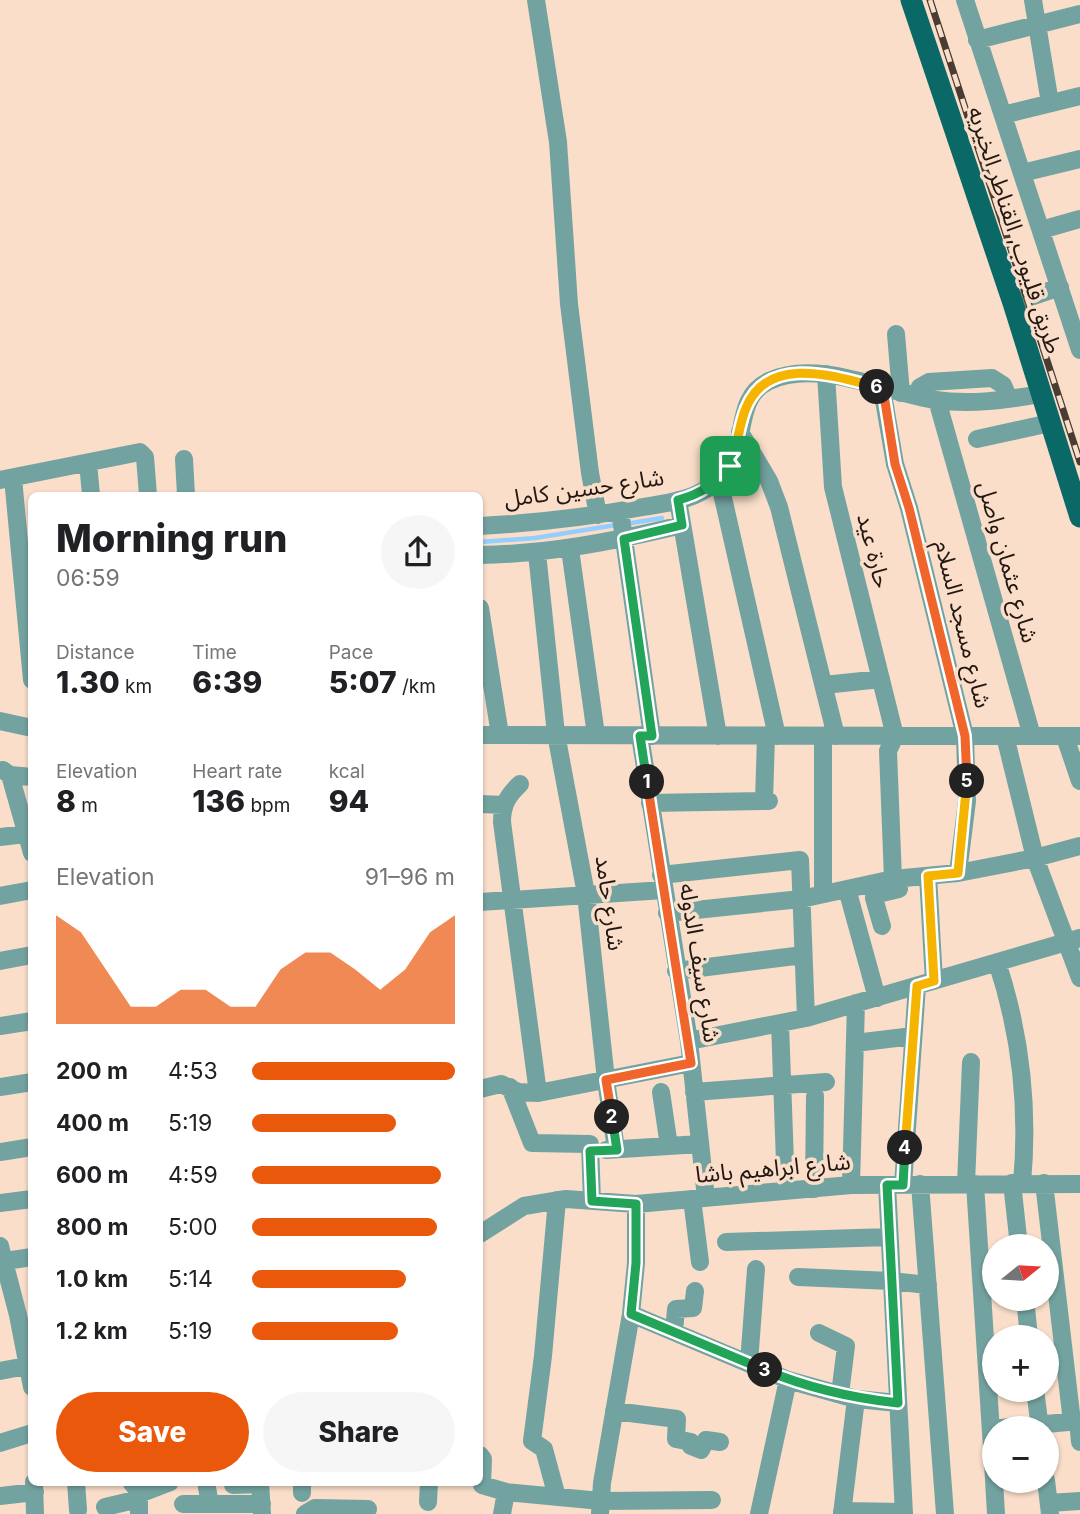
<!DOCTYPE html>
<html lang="en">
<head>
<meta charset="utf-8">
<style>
	body { margin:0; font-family:Inter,"Noto Sans Arabic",sans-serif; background:#f6f6f6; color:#202124; height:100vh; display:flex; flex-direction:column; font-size:26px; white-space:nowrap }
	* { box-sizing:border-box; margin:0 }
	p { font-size:23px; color:#757577 }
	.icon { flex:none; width:38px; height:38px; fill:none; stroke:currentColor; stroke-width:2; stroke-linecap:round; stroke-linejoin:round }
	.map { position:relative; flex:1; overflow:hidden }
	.drawer { position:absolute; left:28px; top:492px; width:455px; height:994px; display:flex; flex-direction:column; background:#fff; border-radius:10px; box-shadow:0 2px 5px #0004 }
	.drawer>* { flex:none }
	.needle { width:46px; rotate:72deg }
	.buttons { position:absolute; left:982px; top:1234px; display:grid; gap:14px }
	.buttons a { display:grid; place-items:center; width:77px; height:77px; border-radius:50%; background:#fff; box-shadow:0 2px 5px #0004; font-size:35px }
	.pin { position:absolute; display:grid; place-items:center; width:60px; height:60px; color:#fff; margin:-30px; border-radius:14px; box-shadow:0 4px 10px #0006 }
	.km { position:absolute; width:35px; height:35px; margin:-18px; border-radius:50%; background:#222; color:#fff; font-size:19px; line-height:35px; text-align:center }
	.round { display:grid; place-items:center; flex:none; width:74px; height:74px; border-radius:37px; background:#f6f6f6 }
	.head { display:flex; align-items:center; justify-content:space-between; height:119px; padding:0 28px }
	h1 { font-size:38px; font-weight:800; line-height:52px }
	.stats { display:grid; grid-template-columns:repeat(3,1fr); gap:10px; height:119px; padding:7px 28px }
	.stats div { display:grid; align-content:center }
	.stats b { font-size:30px; font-weight:800 }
	.stats small { font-size:19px; font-weight:400 }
	.stats p { font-size:19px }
	.chart { height:196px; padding:14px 28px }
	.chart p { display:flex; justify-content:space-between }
	.chart svg { width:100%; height:126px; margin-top:7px; fill:#ea580c; opacity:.7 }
	.action { display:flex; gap:14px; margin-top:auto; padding:14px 28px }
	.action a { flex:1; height:80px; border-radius:42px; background:#ea580c; color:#fff; font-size:28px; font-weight:800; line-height:80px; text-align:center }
	.action a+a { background:#f6f6f6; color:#202124 }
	ul { padding:0 28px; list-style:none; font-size:23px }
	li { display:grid; grid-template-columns:112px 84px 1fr; align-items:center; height:52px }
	li i { height:18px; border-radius:9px; background:#ea580c }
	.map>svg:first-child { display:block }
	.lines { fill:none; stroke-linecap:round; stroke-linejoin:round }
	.stream { stroke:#93cefe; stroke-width:4.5 }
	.minor { stroke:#73a3a0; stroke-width:18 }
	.major { stroke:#0a6866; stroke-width:21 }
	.rail-casing { stroke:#493c32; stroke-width:7 }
	.rail { stroke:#fadeca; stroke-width:4.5; stroke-dasharray:13; stroke-linecap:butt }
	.split-1-casing { stroke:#fff; stroke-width:14 }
	.split-2-casing { stroke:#fff; stroke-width:14 }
	.split-3-casing { stroke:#fff; stroke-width:14 }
	.split-4-casing { stroke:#fff; stroke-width:14 }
	.split-5-casing { stroke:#fff; stroke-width:14 }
	.split-6-casing { stroke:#fff; stroke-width:14 }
	.split-7-casing { stroke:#fff; stroke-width:14 }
	.split-1 { stroke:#22a559; stroke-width:9 }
	.split-2 { stroke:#f0652b; stroke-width:9 }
	.split-3 { stroke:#22a559; stroke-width:9 }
	.split-4 { stroke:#22a559; stroke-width:9 }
	.split-5 { stroke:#f5b400; stroke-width:9 }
	.split-6 { stroke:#f0652b; stroke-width:9 }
	.split-7 { stroke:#f5b400; stroke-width:9 }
	.labels { text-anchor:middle; stroke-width:7; stroke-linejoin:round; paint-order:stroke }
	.street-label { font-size:23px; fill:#221811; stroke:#fadeca }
</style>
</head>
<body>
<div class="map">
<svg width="1080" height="1514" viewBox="0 0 1080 1514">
	<rect width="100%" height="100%" fill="#fadeca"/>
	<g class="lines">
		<!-- stream -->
		<path class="stream" d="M625,524L662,518
			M480,542L535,538L616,525"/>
		<!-- minor -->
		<path class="minor" d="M536,0L558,142L569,304L590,473L598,515
			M965,0L1080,350
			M1033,0L1050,103
			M977,40L1080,14
			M1003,115L1080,96
			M1022,173L1080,159
			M1041,230L1080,219
			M1013,303L1060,287
			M896,334L901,393
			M826,374L833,487L895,736L888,751L893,879
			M882,389L895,464L909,508L965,736L967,801L958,873
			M916,396L920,387L929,382L992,378L1003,385L1009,399
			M937,400L1032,736
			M740,432L769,481L779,507L836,736
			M977,439L1050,423
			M184,459L186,495
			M88,463L91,495
			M13,478L32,680
			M0,480L140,452L145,457L148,495
			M719,480L777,736
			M678,500L718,736
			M620,511L652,736
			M480,526C535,523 589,517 643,507C660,504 679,502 695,495C709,489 723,478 731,465C746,438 736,396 769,381C817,358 885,392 935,400C971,405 1006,400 1041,394
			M570,549L596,735
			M537,553L556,734L586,894L606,1080L616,1149
			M480,555C549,554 615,541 682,525
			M480,608L500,735
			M824,685L881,679
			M0,721L32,728
			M480,735L1080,736
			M640,736L689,1041L706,1198
			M823,736V894
			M1005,736L1035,858L1080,978
			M1065,737L1080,781
			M3,770L10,775L32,777
			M10,775L32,853
			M520,784C508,795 502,805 502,822L538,1093
			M764,801L766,736
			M650,803L769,801
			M480,804L504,805
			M0,837L25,834
			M661,875L800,860L806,1018
			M928,876L934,981
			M847,889L877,998
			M0,896L32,890
			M480,902L664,890
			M667,913L801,899L893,879L958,873L1035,858L1080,846
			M882,926L874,898L878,894L899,889
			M0,961L32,955
			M997,962C1021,1035 1029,1107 1022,1183
			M676,971L803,955
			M780,1023L786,1191
			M0,1026L32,1021
			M689,1041L806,1018L1080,938
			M855,1043L913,1036
			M0,1087L32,1082
			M510,1087L532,1143L590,1144L592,1201
			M480,1089L501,1084L518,1092L538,1093L691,1063
			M661,1092L669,1146
			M694,1092L826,1082
			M606,1150L700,1144
			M0,1152L32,1147
			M1012,1183L1019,1246
			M1044,1183L1072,1422
			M920,1184L945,1514
			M966,1184L971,1062
			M975,1184L994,1479
			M851,1185L856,1003
			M887,1185L904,1514
			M903,1185L917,986
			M814,1189L815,1096
			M692,1199L700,1262
			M557,1200L543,1356L532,1441L544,1449L557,1497
			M0,1203L32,1199
			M480,1234L524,1206L566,1199L636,1204L851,1185L1080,1184
			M726,1242L889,1237
			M0,1246L18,1315L32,1387
			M5,1261L32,1257
			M798,1277L891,1281L928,1285
			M1025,1298L1029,1337
			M631,1314L788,1380L856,1399L898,1403
			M674,1332L676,1309L693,1308L695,1291
			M819,1333L846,1346L840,1394
			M749,1363L756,1269
			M0,1371L32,1365
			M1035,1390L1040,1428
			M614,1411L677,1419L676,1439L691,1442V1446L701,1450L706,1440L720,1442
			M1078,1421L1080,1442
			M1000,1428L1080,1421
			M0,1443L32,1433
			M480,1455L483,1459L482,1485L506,1492L601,1501L712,1500
			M994,1480L996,1514
			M1046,1480L1050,1514
			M34,1482L35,1514
			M76,1482L78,1510
			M131,1482L139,1492V1514
			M206,1482L210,1504
			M260,1482L262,1514
			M302,1482V1493
			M233,1485L261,1484
			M139,1494L170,1482
			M0,1496L35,1492
			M428,1502L429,1482
			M1049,1503L1080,1501
			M183,1504H262
			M105,1507L139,1499
			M842,1511L904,1512
			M305,1514L315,1508L368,1509
			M502,1514L506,1492
			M600,1514L602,1483L631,1314L636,1263V1204
			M759,1514L788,1380
			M842,1514L856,1399"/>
		<!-- major -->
		<path class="major" d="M911,0L1013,303L1080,517"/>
		<defs>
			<path id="rail" d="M930,0L1080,462"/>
		</defs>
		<!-- rail casing -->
		<use href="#rail" class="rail-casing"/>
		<!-- rail -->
		<use href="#rail" class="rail"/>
	</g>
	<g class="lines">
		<defs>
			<path id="split-1" d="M647,782L640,736H652L624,539L682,525L678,500C701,494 715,484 730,466"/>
			<path id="split-2" d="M612,1117L606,1080L691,1063L647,782"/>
			<path id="split-3" d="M612,1117L617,1150L590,1151L592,1201L636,1204V1263L631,1314L765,1370"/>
			<path id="split-4" d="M765,1370C808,1388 852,1398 898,1403L887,1185H903L905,1148"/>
			<path id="split-5" d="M905,1148L917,986L934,981L928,876L958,873L967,781"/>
			<path id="split-6" d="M877,387L883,389L895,464L909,508L965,736L967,781"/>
			<path id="split-7" d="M730,466C738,447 738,427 746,408C768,354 835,376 877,387"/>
		</defs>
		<!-- split-1 casing -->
		<use href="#split-1" class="split-1-casing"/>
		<!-- split-2 casing -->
		<use href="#split-2" class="split-2-casing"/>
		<!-- split-3 casing -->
		<use href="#split-3" class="split-3-casing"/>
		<!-- split-4 casing -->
		<use href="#split-4" class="split-4-casing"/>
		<!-- split-5 casing -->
		<use href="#split-5" class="split-5-casing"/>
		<!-- split-6 casing -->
		<use href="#split-6" class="split-6-casing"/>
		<!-- split-7 casing -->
		<use href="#split-7" class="split-7-casing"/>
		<!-- split-1 -->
		<use href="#split-1" class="split-1"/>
		<!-- split-2 -->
		<use href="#split-2" class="split-2"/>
		<!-- split-3 -->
		<use href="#split-3" class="split-3"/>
		<!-- split-4 -->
		<use href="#split-4" class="split-4"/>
		<!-- split-5 -->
		<use href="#split-5" class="split-5"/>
		<!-- split-6 -->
		<use href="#split-6" class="split-6"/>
		<!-- split-7 -->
		<use href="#split-7" class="split-7"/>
	</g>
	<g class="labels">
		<!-- street labels -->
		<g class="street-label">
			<text transform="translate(1015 230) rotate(72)" y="8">طريق قليوب, القناطر الخيريه</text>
			<text transform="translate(584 488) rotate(-8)" y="8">شارع حسين كامل</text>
			<text transform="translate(874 551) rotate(76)" y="8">حارة عيد</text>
			<text transform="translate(1008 562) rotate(74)" y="8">شارع عثمان واصل</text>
			<text transform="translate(963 624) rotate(76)" y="8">شارع مسجد السلام</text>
			<text transform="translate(610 903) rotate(82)" y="8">شارع حامد</text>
			<text transform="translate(700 963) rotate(81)" y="8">شارع سيف الدوله</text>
			<text transform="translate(773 1168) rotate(-5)" y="8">شارع ابراهيم باشا</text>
		</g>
	</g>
</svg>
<div class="buttons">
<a><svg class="needle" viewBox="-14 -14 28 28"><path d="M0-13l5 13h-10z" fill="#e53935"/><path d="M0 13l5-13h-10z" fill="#757577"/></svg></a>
<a>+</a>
<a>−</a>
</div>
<div class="pin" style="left:730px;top:466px;background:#1e9e55"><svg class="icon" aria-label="arrive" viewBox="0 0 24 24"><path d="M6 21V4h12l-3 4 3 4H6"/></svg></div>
<b class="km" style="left:647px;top:782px">1</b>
<b class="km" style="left:612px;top:1117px">2</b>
<b class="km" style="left:765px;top:1370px">3</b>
<b class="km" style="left:905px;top:1148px">4</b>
<b class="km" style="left:967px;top:781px">5</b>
<b class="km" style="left:877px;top:387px">6</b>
<section class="drawer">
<div class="head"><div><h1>Morning run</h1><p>06:59</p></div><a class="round"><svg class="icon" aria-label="share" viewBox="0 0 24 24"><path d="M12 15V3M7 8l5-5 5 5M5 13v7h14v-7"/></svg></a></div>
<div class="stats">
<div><p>Distance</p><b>1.30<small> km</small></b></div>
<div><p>Time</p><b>6:39</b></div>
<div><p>Pace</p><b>5:07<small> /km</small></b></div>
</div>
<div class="stats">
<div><p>Elevation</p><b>8<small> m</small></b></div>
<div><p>Heart rate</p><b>136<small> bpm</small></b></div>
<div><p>kcal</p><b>94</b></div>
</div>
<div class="chart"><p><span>Elevation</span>91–96 m</p>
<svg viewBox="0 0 160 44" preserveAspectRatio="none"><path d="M0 44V6L10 12L20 25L30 38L40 38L50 32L60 32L70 38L80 38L90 25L100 19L110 19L120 25L130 32L140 25L150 12L160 6V44z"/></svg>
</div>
<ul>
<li><b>200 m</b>4:53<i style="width:100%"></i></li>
<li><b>400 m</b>5:19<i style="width:71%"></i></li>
<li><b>600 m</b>4:59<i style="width:93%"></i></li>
<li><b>800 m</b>5:00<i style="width:91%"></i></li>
<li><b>1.0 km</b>5:14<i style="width:76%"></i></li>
<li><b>1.2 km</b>5:19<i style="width:72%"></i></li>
</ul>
<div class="action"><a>Save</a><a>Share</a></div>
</section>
</div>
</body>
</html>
